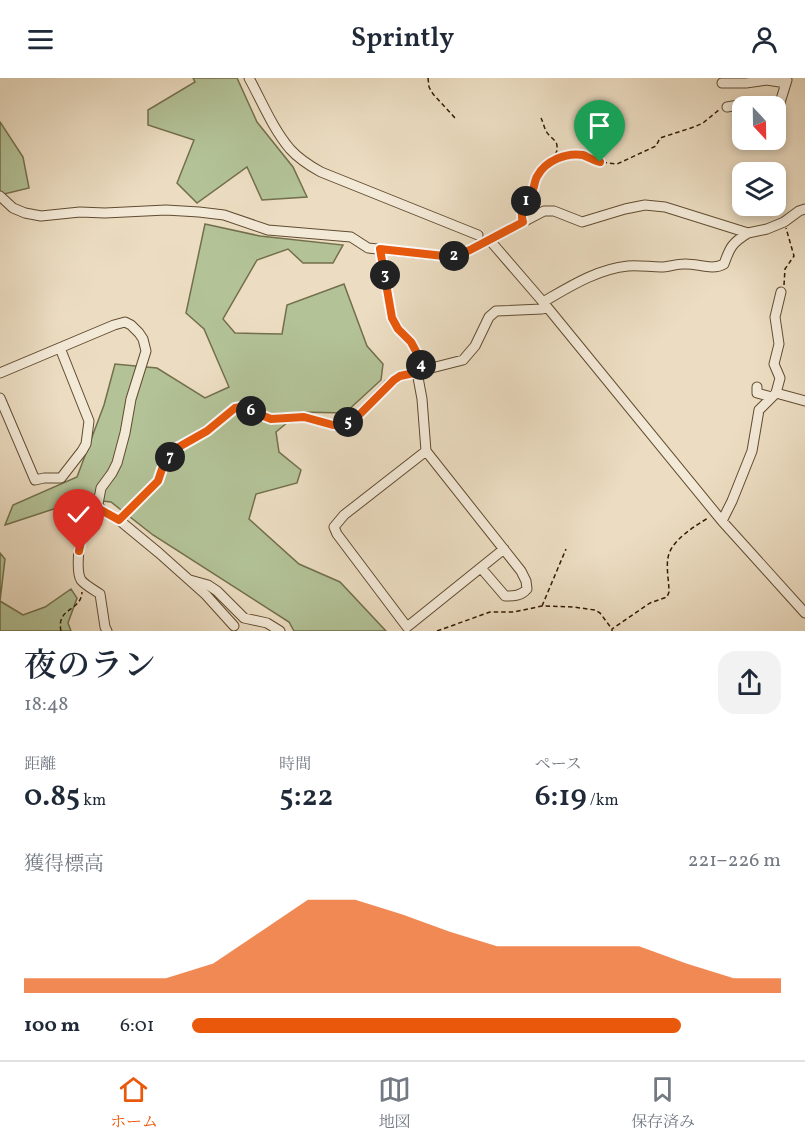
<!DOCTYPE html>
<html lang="ja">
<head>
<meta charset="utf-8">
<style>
	body { margin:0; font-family:Vollkorn,"Noto Serif JP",serif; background:#f2f2f3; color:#1f2937; height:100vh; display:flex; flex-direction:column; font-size:22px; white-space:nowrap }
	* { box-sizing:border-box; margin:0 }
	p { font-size:20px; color:#747a83 }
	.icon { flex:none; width:33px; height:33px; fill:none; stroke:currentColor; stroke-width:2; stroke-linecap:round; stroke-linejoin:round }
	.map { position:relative; height:553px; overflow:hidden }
	.drawer { display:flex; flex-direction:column; background:#fff; flex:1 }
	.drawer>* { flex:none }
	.needle { width:39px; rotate:158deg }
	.controls { position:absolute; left:732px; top:18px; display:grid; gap:12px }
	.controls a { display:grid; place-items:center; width:54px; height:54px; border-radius:12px; background:#fff; box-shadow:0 3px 9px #0003; font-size:30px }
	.pin { position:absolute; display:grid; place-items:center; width:51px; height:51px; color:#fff; margin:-62px -26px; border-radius:50% 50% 50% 0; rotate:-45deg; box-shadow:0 0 6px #0007 }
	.pin .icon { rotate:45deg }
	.km { position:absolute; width:30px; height:30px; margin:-15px; border-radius:50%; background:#222; color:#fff; font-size:16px; line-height:30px; text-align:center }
	.round { display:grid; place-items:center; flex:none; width:63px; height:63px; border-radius:18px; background:#f2f2f3 }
	.summary { display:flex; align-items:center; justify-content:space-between; height:102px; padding:0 24px }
	h1 { font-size:33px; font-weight:600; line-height:45px }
	.stats { display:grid; grid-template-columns:repeat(3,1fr); gap:9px; height:102px; padding:6px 24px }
	.stats div { display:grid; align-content:center }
	.stats b { font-size:30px; font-weight:600 }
	.stats small { font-size:16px; font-weight:400 }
	.stats p { font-size:16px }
	.chart { height:168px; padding:12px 24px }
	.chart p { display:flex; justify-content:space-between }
	.chart svg { width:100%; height:108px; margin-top:6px; fill:#ea580c; opacity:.7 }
	ul { padding:0 24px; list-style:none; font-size:20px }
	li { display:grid; grid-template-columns:96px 72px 1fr; align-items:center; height:45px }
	li i { height:15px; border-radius:8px; background:#ea580c }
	header { display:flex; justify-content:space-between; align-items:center; height:78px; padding:0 24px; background:#fff; font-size:27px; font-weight:600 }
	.tab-bar { display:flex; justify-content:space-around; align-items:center; height:84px; border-top:2px solid #e0e1e3; background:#fff; font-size:16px; color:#747a83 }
	.tab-bar a { display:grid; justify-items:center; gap:3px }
	.tab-bar .selected { color:#ea580c }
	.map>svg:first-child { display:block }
	.green { fill:#b3c297; stroke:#736f4c; stroke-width:1.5 }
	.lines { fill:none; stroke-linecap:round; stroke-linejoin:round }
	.minor-casing { stroke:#614c30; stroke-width:11 }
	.path { stroke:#331c00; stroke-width:1.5; stroke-dasharray:4.5 3; stroke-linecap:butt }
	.minor { stroke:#f3e9d7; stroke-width:9 }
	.route-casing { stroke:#fff; stroke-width:12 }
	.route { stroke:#ea580c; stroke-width:8 }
</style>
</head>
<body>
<header><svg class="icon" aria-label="menu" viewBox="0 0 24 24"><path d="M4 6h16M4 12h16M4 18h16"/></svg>Sprintly<svg class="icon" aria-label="person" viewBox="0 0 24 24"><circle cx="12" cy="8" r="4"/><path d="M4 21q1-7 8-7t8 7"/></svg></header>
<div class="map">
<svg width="805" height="553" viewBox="0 0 805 553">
	<rect width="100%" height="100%" fill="#ecddc2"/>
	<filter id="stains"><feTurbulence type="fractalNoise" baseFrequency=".00333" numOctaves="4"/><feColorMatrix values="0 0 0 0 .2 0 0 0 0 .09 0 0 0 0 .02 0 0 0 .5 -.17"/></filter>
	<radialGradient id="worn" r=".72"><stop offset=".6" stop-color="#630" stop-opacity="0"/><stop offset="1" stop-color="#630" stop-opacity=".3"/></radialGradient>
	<!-- green -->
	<path class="green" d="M193,0H237L257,44L293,89L307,119L262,122L247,89L197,125L177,105L194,62L148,47V32L195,4Z
		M0,44L23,79L29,110L0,117Z
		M205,146L260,158L343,167L333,185H303L288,171L257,182L223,241L235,255L282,256L287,227L344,206L367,268L383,286L381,302L345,335L300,334L276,354L279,374L301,392L297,405L256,416L249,441L299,486L340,504L386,553H294L289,544L153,457L111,424L84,421L5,447L13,427L77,399L104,327L115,286L157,290L205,320L229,309L204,251L186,235Z
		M0,475L5,481L0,523L23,537L45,529L71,511L77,520L68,545L71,553H0Z"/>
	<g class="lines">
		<defs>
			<path id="minor" d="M249,0C262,24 273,51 290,71C299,81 310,88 321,94L478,157
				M722,5H746L767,2L786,5
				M727,29L745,26L749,28
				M776,31H778L787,2
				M0,118L13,130L25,135L41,138L80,134L105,135L166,132L199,134L224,137L268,152L351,159L368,170L453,179L470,172L544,133H554L582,144L625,131L645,127L665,129L748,155L767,151L784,144L799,133L805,131
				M493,166L543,224L722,443L805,535
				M380,171L392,240L398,251L411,264L418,277L423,293
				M543,224C569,209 597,191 628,188C639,187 650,189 661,189C668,189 676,186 684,186C697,185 712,193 724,186C730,169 732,165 748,155
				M417,294L422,321L426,373L521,493L526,503L527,511C521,518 514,518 505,518L481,490
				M0,295L114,247L125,244L131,247L139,255L143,261L146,273L131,321L125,355L117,385L112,395L101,410L98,426L101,432L119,442L159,475L206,517L234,548
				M757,309V315L772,319
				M776,315L805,323
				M0,320L35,402L44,400H61L82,373L86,366L89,343L60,270
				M426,373L344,437L334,449L337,456L407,549L504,471
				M101,432C94,434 89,435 86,442C80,451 75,492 81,502C85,507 94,512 100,516L105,549L107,553
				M119,442L158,403L162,391L172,376L177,370L206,353L235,330L241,329L271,341L304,339L333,347L343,346L358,338L388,307L400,298L463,282L475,268L489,239L496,233L542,231L547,229
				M722,443L732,423L752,373L759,332L776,315L780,300L774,286L779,266L775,239L781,214
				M190,502L208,507L217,513L244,540L267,545L280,553"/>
		</defs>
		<!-- minor casing -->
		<use href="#minor" class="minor-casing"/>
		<!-- path -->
		<path class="path" d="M428,0L429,9L433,16L455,40
			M552,82L565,78L583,77L600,84L617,86L656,68L660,60L694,49L703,45L720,31
			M522,134C524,126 529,121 532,113C535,107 535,100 539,95C546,87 558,81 557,68C557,62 549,59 546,53C544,49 543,44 541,40
			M784,207L785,191L794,178L786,150
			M542,528L566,471
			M61,553C56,529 81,534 82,514
			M437,553L490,534H514L542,528L573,529L595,532L600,535L612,551
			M612,553V551L650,525L667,519L669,514C669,503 666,490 668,480C670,463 695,448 708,440"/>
		<!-- minor -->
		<use href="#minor" class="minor"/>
	</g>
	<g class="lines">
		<defs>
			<path id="route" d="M79,473L85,442L92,435L101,432L119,442L158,403L162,391L171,376L177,370L207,353L235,330L241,329L271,341L304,339L333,347L343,346L358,338L394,302L400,298L423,293L418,277L411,264L398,251L392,240L380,171L453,179L470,172L523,144C519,130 526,126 532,114C535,109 534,102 538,97C546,83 566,74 583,77C588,79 594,83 600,84"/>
		</defs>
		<!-- route casing -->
		<use href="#route" class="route-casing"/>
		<!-- route -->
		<use href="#route" class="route"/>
	</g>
	<rect width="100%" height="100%" filter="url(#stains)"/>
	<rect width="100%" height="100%" fill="url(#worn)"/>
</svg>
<div class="controls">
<a><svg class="needle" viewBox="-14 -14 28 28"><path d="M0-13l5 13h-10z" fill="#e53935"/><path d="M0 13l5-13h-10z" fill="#747a83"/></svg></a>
<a><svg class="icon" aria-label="layers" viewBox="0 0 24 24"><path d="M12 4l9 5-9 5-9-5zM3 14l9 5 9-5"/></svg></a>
</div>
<div class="pin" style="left:600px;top:84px;background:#1e9e55"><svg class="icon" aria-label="arrive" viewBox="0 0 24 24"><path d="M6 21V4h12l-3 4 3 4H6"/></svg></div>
<div class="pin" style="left:79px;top:473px;background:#d93025"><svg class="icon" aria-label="check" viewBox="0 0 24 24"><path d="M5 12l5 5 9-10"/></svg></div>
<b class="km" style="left:526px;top:123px">1</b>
<b class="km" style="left:454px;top:178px">2</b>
<b class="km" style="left:385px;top:197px">3</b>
<b class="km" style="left:421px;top:287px">4</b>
<b class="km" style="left:348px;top:344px">5</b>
<b class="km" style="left:251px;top:333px">6</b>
<b class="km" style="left:170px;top:379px">7</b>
</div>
<section class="drawer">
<div class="summary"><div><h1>夜のラン</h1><p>18:48</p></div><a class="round"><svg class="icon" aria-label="share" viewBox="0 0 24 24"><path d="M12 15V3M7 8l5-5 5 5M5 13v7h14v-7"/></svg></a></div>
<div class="stats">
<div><p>距離</p><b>0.85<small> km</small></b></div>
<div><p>時間</p><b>5:22</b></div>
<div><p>ペース</p><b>6:19<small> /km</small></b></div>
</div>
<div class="chart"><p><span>獲得標高</span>221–226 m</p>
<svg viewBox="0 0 160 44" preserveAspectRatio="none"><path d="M0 44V38L10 38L20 38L30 38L40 32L50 19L60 6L70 6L80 12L90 19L100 25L110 25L120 25L130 25L140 32L150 38L160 38V44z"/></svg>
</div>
<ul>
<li><b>100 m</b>6:01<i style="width:83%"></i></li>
</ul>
</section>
<nav class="tab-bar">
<a class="selected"><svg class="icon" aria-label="home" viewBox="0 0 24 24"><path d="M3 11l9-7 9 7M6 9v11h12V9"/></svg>ホーム</a>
<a><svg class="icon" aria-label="map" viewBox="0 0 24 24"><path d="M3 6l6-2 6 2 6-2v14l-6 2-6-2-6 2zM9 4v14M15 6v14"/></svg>地図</a>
<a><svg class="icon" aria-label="saved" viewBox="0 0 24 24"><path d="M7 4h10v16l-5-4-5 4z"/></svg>保存済み</a>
</nav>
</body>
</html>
